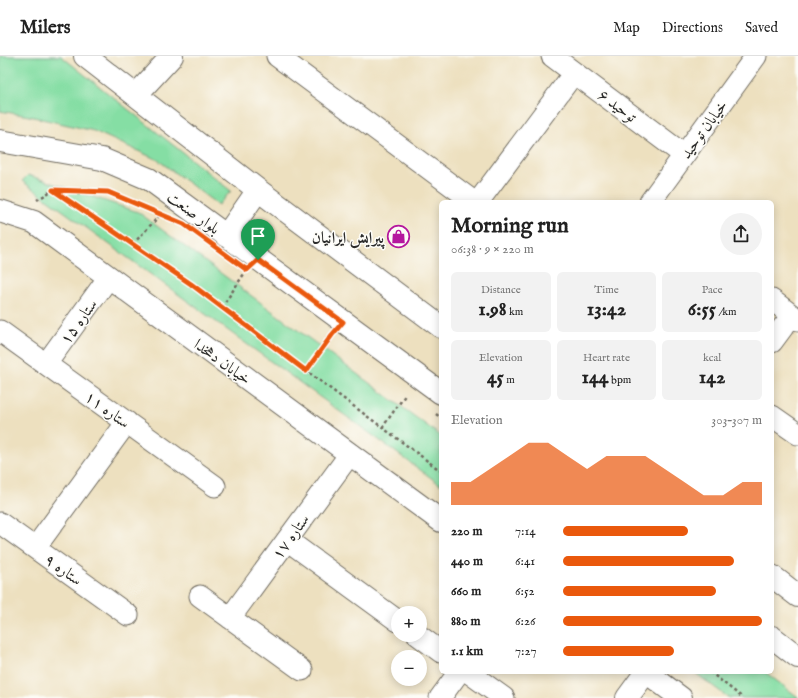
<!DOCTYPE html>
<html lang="en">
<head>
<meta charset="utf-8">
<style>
	body { margin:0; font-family:"IM FELL English",Amiri,serif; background:#f2f2f2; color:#222; height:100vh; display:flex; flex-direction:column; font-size:15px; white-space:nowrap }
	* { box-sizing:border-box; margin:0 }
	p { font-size:13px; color:#767676 }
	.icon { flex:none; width:22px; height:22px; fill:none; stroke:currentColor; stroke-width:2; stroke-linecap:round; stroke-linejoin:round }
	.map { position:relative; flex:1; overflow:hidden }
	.drawer { position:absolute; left:439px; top:144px; width:335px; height:474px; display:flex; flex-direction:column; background:#fff; border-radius:6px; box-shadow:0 2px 10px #0003 }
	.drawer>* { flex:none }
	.fabs { position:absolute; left:391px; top:550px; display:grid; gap:8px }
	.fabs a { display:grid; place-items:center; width:36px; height:36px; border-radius:50%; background:#fff; box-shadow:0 2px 10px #0003; font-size:20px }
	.pin { position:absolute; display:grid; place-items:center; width:34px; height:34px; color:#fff; margin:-41px -17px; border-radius:50% 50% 50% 0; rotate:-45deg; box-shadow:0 0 4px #0007 }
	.pin .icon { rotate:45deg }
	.round { display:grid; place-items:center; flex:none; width:42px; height:42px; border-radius:21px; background:#f2f2f2 }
	.head { display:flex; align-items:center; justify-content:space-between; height:68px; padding:0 12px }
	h1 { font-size:22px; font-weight:800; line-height:30px }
	.metrics { display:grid; grid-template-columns:repeat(3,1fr); gap:6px; height:68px; padding:4px 12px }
	.metrics div { display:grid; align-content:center; border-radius:6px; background:#f2f2f2; text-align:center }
	.metrics b { font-size:20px; font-weight:800 }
	.metrics small { font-size:11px; font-weight:400 }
	.metrics p { font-size:11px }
	.chart { height:112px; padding:8px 12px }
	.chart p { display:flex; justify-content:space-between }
	.chart svg { width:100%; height:72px; margin-top:4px; fill:#ea580c; opacity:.7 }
	ul { padding:0 12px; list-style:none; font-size:13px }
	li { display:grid; grid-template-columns:64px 48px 1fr; align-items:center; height:30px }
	li i { height:10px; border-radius:5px; background:#ea580c }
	header { display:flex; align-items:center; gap:24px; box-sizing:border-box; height:56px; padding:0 20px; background:#fff; border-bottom:1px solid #e0e0e0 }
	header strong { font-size:19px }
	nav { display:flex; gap:22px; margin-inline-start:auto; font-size:14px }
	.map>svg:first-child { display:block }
	.green { fill:#85dea4; stroke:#588468 }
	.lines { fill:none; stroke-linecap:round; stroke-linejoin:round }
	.street-casing { stroke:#6f6a5f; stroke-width:23 }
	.secondary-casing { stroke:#6f6a5f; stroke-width:24 }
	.path { stroke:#6f6a5f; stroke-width:2.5; stroke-dasharray:3 3; stroke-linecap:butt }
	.street { stroke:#fff; stroke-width:21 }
	.secondary { stroke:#fff; stroke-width:22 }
	.route-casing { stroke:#fff; stroke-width:8 }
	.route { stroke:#ea580c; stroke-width:5 }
	.labels { text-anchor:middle; stroke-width:3; stroke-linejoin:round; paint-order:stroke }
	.street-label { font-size:16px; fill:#2b2b2b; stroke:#fdfcf7 }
	.poi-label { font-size:16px; font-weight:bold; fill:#2b2b2b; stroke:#fdfcf7; text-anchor:end }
</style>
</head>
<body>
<header>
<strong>Milers</strong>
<nav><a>Map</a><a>Directions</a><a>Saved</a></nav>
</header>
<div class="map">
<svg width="798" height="642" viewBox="0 0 798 642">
	<rect width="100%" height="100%" fill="#fdfcf7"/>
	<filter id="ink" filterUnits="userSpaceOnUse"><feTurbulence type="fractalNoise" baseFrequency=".025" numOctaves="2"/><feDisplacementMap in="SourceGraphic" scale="8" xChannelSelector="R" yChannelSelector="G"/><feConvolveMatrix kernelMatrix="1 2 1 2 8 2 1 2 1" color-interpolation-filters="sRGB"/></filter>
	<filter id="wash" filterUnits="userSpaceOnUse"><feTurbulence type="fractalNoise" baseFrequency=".012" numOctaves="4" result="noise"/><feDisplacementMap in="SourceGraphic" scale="16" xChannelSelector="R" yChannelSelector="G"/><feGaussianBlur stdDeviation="0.9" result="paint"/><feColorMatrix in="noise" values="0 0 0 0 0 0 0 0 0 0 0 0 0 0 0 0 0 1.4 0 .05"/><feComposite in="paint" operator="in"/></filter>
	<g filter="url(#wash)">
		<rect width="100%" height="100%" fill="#ede0bf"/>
		<!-- green -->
		<path class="green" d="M0,0H61L231,135L218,149L158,104L94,75L29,60L0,55Z
			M28,119L138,156L441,380V429L22,125Z
			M694,616H765L798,641V642H729Z"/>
	</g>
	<g filter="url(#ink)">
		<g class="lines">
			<defs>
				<path id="street" d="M277,0L474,146
					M552,0L684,99
					M478,146L574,17
					M650,146L756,0
					M772,244L798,264
					M0,275L215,430
					M772,286L792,259
					M46,308L109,221
					M772,360L798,378
					M0,467L128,559
					M287,484L398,565
					M35,492L127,366
					M200,540L302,614
					M230,562L350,398
					M418,579L441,596
					M468,616L504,642
					M440,642L459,616"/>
				<path id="secondary" d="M85,0L258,134L441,271
					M136,39L172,0
					M0,85L102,103L149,123L441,337
					M0,155L34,166L441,465
					M226,180L258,134
					M772,520L798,540
					M772,581L798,601
					M646,616L681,642
					M627,642L646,616"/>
			</defs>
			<!-- street casing -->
			<use href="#street" class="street-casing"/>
			<!-- secondary casing -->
			<use href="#secondary" class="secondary-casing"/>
			<!-- path -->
			<path class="path" d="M37,144L53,134
				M154,155L108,136L53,134L191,228L348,346L441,415
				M133,188L161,158
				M222,251L244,218
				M306,315L331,281
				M436,358L441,362
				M382,372L406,338
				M710,616L743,642"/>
			<!-- street -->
			<use href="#street" class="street"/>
			<!-- secondary -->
			<use href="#secondary" class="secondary"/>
		</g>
	</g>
	<g class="lines" filter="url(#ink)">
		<defs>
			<path id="route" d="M53,134L108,136L184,168L247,214L258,204L343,266L332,279L306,315L191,228Z"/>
		</defs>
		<!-- route casing -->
		<use href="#route" class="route-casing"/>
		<!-- route -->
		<use href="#route" class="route"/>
	</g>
	<!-- icons -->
	<defs>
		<symbol id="shop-ring" viewBox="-11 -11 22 22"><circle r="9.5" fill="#fdfcf7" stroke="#b5179e" stroke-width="1.5"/><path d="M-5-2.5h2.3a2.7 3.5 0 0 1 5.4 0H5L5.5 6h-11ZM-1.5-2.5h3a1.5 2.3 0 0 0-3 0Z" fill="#b5179e"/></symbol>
	</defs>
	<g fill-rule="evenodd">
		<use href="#shop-ring" x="386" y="168" width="25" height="25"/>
	</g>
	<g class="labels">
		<!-- street labels -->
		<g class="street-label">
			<text transform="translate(618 49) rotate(37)" y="6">توحید ۶</text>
			<text transform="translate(703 73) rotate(-54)" y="6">خیابان توحید</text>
			<text transform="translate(194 156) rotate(36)" y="6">بلوار صنعت</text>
			<text transform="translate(78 265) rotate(-54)" y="6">ستاره ۱۵</text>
			<text transform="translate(223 305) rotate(36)" y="6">خیابان دهخدا</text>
			<text transform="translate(108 353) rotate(36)" y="6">ستاره ۱۱</text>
			<text transform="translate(290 480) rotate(-54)" y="6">ستاره ۱۷</text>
			<text transform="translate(64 513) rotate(36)" y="6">ستاره ۹</text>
		</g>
		<!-- poi labels -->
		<g class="poi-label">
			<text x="384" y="187">پیرایش ایرانیان</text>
		</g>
	</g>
</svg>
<div class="fabs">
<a>+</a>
<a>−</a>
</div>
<div class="pin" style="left:258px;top:204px;background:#1e9e55"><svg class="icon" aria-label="arrive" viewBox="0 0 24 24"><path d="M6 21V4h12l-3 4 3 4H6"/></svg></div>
<section class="drawer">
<div class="head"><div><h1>Morning run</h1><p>06:38 · 9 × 220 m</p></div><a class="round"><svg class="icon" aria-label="share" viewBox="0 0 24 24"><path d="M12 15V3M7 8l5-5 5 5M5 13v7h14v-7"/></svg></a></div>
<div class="metrics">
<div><p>Distance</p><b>1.98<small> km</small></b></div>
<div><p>Time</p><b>13:42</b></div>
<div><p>Pace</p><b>6:55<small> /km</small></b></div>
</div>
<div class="metrics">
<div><p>Elevation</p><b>45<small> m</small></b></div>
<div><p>Heart rate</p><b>144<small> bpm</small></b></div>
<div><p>kcal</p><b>142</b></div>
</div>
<div class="chart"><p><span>Elevation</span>303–307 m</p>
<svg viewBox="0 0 160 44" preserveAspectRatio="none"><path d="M0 44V30L10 30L20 22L30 14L40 6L50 6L60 14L70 22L80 14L90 14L100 14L110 22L120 30L130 38L140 38L150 30L160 30V44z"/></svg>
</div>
<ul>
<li><b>220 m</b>7:14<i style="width:63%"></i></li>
<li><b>440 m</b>6:41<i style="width:86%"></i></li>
<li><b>660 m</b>6:52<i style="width:77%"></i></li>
<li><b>880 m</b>6:26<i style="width:100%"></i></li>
<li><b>1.1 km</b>7:27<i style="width:56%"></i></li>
</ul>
</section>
</div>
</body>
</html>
